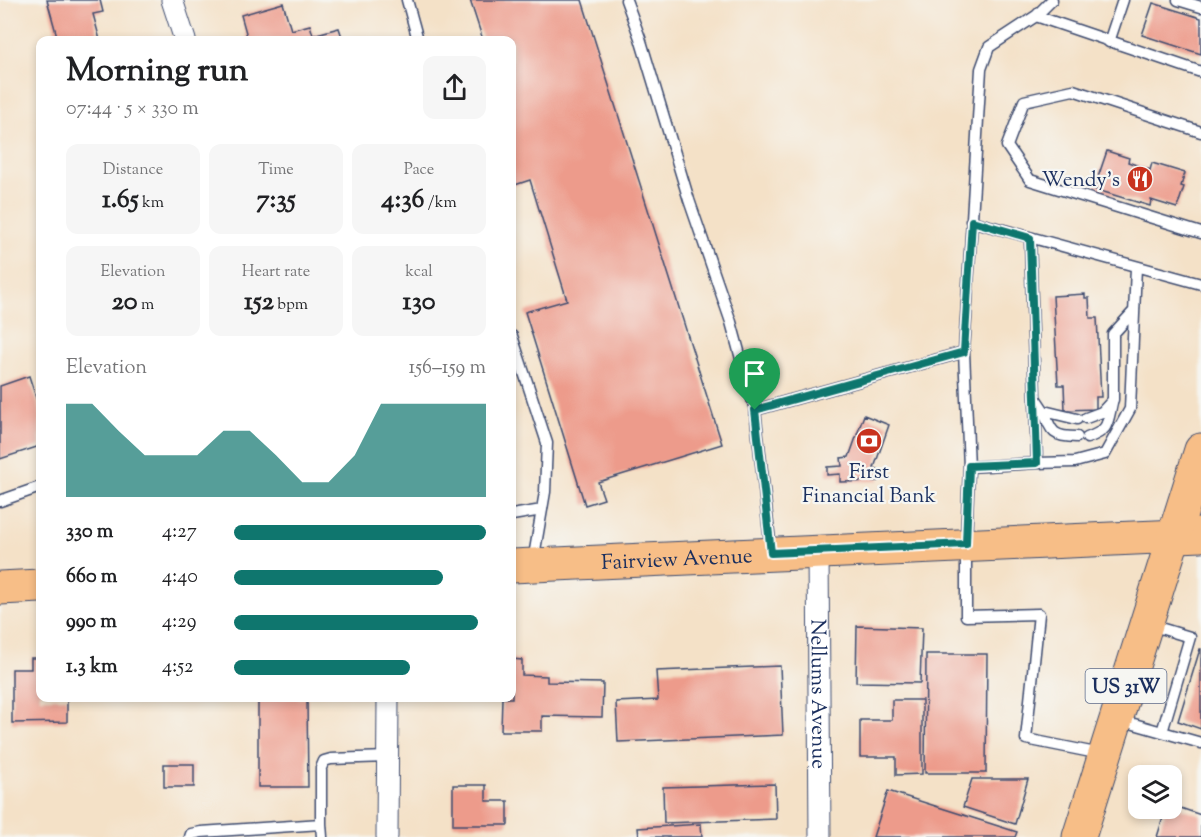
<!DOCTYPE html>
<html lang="en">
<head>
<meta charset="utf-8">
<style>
	body { margin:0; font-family:"Sorts Mill Goudy",serif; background:#f6f6f6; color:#202124; height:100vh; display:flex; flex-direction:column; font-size:22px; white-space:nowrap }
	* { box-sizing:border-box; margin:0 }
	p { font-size:20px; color:#757577 }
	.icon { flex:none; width:33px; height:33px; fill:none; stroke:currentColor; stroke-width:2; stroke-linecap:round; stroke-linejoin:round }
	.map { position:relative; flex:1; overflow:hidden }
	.details { position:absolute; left:36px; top:36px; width:480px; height:666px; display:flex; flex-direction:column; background:#fff; border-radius:12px; box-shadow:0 3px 9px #0003 }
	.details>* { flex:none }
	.buttons { position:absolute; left:1128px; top:765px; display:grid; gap:12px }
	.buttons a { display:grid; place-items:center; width:54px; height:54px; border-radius:12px; background:#fff; box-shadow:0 3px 9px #0003; font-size:30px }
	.pin { position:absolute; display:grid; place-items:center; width:51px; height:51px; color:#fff; margin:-62px -26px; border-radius:50% 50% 50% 0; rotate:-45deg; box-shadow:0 0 6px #0007 }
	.pin .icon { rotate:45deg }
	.round { display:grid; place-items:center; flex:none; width:63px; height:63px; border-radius:12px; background:#f6f6f6 }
	.overview { display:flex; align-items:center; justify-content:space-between; height:102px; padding:0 30px }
	h1 { font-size:33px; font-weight:700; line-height:45px }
	.figures { display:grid; grid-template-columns:repeat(3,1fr); gap:9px; height:102px; padding:6px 30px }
	.figures div { display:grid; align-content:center; border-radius:12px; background:#f6f6f6; text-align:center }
	.figures b { font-size:26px; font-weight:700 }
	.figures small { font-size:16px; font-weight:400 }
	.figures p { font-size:16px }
	.chart { height:168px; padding:12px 30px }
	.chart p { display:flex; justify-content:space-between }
	.chart svg { width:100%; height:108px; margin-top:6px; fill:#0f766e; opacity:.7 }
	ul { padding:0 30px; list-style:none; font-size:20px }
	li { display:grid; grid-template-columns:96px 72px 1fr; align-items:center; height:45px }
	li i { height:15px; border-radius:8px; background:#0f766e }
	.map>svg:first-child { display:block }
	.building { fill:#ed9b8b }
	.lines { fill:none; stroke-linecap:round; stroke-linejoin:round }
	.service-casing { stroke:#3c4a6e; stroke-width:13 }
	.minor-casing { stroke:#3c4a6e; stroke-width:23 }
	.primary-casing { stroke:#3c4a6e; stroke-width:35 }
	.service { stroke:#fff; stroke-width:10 }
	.minor { stroke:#fff; stroke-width:21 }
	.primary { stroke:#f7be87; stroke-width:33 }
	.route-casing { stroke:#fff; stroke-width:12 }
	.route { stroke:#0f766e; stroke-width:8 }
	.labels { text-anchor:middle; stroke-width:4.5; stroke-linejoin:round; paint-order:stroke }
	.shield { fill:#f6f6f2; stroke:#5d6b8a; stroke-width:1.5 }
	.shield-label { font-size:20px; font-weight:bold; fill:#1b2f5e }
	.poi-label { font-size:21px; fill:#1b2f5e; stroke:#f6f6f2; text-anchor:end }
	.street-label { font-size:21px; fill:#1b2f5e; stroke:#f6f6f2 }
</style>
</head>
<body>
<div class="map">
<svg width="1201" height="837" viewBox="0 0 1201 837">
	<rect width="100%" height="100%" fill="#f6f6f2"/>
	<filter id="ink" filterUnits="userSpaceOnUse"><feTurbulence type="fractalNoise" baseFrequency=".0167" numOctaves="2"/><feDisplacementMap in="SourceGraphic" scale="12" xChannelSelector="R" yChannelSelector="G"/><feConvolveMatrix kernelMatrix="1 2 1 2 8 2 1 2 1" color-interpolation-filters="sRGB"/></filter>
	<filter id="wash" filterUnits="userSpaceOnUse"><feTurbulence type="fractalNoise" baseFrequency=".008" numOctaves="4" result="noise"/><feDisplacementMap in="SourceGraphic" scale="24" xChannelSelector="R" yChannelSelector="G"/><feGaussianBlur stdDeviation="1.35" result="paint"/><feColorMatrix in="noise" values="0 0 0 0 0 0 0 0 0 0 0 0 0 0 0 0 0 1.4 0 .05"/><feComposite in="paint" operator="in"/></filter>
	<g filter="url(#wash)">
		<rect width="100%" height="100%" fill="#f4e1c7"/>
		<g id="blocks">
			<!-- building -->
			<path class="building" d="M47,0H100L103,12L93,14L100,40H58Z
				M470,0H582L722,444L598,482L604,499L585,505L525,312L567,300L530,180L512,186V40H483Z
				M283,3L291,30L310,25L313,35L339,28L343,40H248L241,15Z
				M1153,3L1201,18V54L1142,35Z
				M1107,151L1129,158L1128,162L1150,170L1152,163L1185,173L1181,186L1184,187L1177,208L1151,200L1150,206L1094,189Z
				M1085,294V298H1089L1090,318H1097L1101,397H1096V409L1065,410L1064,385H1058L1053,296Z
				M29,376L40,410V446L0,459V386Z
				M864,415L889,425L874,468L878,469V481L840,482V474L827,475V467L842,466L841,458L849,457Z
				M857,626L922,628L920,683L856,682Z
				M1200,649H1201V729L1178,721Z
				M926,654H987L986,773H925Z
				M31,658H40V698H67V722L12,723V669H31Z
				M512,659L522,660V675L547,676V682L603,683L602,717L542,716V731H501L502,698H512Z
				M780,666L783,735L618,742L616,702L658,700L656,671Z
				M258,698H307L308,787H258Z
				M892,700H922V774L896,775V757H860V720H892Z
				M164,764H194V787H164Z
				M972,779H1028L1015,824L963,807Z
				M775,784L776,819L664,823L663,787Z
				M453,785H486V801H508V825H453Z
				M888,791L1017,832L1015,837H873Z
				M1172,805L1201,815V837H1157L1166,808H1172Z
				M701,824L702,837H639L638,828Z"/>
		</g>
	</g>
	<g filter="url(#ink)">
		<use href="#blocks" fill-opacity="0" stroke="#3c4a6e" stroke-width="1.5"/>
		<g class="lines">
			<defs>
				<path id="service" d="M407,0L418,40
					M626,0L640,38L689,200L731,322L755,410
					M1178,0L1201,7
					M1036,16L1201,72
					M1109,42L1123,0
					M1201,132L1073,90L1024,101L1007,146L1030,180L1201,233
					M971,221L1201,284
					M1030,238L1037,463L1075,462L1105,454L1130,409L1136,267
					M512,336L547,443L545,492L533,562
					M964,352L981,69L989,47L1036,16L1052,0
					M1036,399L1044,411L1077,419
					M1044,411C1051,433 1054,437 1077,437
					M1086,418L1102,412L1113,400V334L1134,311
					M1087,438C1109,430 1107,425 1112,403
					M969,467L1037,463
					M0,501L40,487
					M512,515L542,510
					M771,550L755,410L964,352L969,467L966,544V616L1039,614L1026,739L1101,754
					M1150,625L1190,637L1162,732
					M1120,720L1201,743
					M321,824V768L324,761L331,759L387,757
					M190,837L191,834L201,832L321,824L322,837"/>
				<g id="minor">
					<path d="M172,0L185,40"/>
					<path id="s1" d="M818,550L820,837"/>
					<path d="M387,837L388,698"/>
				</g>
				<g id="primary">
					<path id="s2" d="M512,566L1201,535"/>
					<path d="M0,588L40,586"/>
					<path d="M1079,837L1201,450"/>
				</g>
			</defs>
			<!-- service casing -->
			<use href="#service" class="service-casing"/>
			<!-- minor casing -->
			<use href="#minor" class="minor-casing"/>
			<!-- primary casing -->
			<use href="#primary" class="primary-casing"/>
			<!-- service -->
			<use href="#service" class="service"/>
			<!-- minor -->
			<use href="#minor" class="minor"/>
			<!-- primary -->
			<use href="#primary" class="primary"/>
		</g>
	</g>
	<g class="lines" filter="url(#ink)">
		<defs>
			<path id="route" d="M972,221L1030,238L1037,463L969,466L966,544L771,553L755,410L964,352Z"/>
		</defs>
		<!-- route casing -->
		<use href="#route" class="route-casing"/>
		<!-- route -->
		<use href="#route" class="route"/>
	</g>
	<!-- icons -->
	<defs>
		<symbol id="restaurant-disc" viewBox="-11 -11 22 22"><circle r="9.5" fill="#c8321e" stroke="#f6f6f2"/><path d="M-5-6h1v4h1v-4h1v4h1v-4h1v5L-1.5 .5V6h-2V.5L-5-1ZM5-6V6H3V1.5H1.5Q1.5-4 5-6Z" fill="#fff"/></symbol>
		<symbol id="bank-disc" viewBox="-11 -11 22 22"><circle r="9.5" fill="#c8321e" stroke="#f6f6f2"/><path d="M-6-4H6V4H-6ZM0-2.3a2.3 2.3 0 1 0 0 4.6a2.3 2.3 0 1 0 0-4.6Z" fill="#fff"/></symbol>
	</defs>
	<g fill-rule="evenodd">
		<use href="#restaurant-disc" x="1125" y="164" width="30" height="30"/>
		<use href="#bank-disc" x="854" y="426" width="30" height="30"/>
	</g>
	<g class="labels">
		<!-- shield labels -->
		<rect class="shield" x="1085.5" y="669" width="81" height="34" rx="4.5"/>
		<g class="shield-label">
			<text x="1126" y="693">US 31W</text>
		</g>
		<!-- poi labels -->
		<g class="poi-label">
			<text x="1120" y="186">Wendy's</text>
			<text x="869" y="478" text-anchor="middle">First<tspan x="869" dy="24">Financial Bank</tspan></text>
		</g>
		<!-- street labels -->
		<g class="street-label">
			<text dy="7" stroke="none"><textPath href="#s2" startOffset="165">Fairview Avenue</textPath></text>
			<text dy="7" stroke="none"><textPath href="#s1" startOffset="144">Nellums Avenue</textPath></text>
		</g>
	</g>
</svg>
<div class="buttons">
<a><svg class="icon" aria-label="layers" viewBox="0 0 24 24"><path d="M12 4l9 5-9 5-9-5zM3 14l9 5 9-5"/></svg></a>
</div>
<div class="pin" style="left:755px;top:410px;background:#1e9e55"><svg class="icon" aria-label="arrive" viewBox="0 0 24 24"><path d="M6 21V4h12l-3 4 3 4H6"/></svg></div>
<section class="details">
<div class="overview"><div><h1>Morning run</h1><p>07:44 · 5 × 330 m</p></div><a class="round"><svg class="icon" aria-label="share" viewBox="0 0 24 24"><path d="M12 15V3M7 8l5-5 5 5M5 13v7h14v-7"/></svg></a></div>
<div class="figures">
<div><p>Distance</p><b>1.65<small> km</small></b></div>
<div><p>Time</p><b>7:35</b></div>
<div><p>Pace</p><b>4:36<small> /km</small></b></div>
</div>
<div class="figures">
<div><p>Elevation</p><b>20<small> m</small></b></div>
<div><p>Heart rate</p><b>152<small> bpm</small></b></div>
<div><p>kcal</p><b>130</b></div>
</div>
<div class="chart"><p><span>Elevation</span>156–159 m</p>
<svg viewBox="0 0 160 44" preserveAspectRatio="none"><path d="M0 44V6L10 6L20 17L30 27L40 27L50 27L60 17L70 17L80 27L90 38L100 38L110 27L120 6L130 6L140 6L150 6L160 6V44z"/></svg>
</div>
<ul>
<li><b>330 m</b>4:27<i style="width:100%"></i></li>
<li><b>660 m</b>4:40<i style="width:83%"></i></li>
<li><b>990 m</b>4:29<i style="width:97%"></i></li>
<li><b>1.3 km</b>4:52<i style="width:70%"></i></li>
</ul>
</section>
</div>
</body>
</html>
